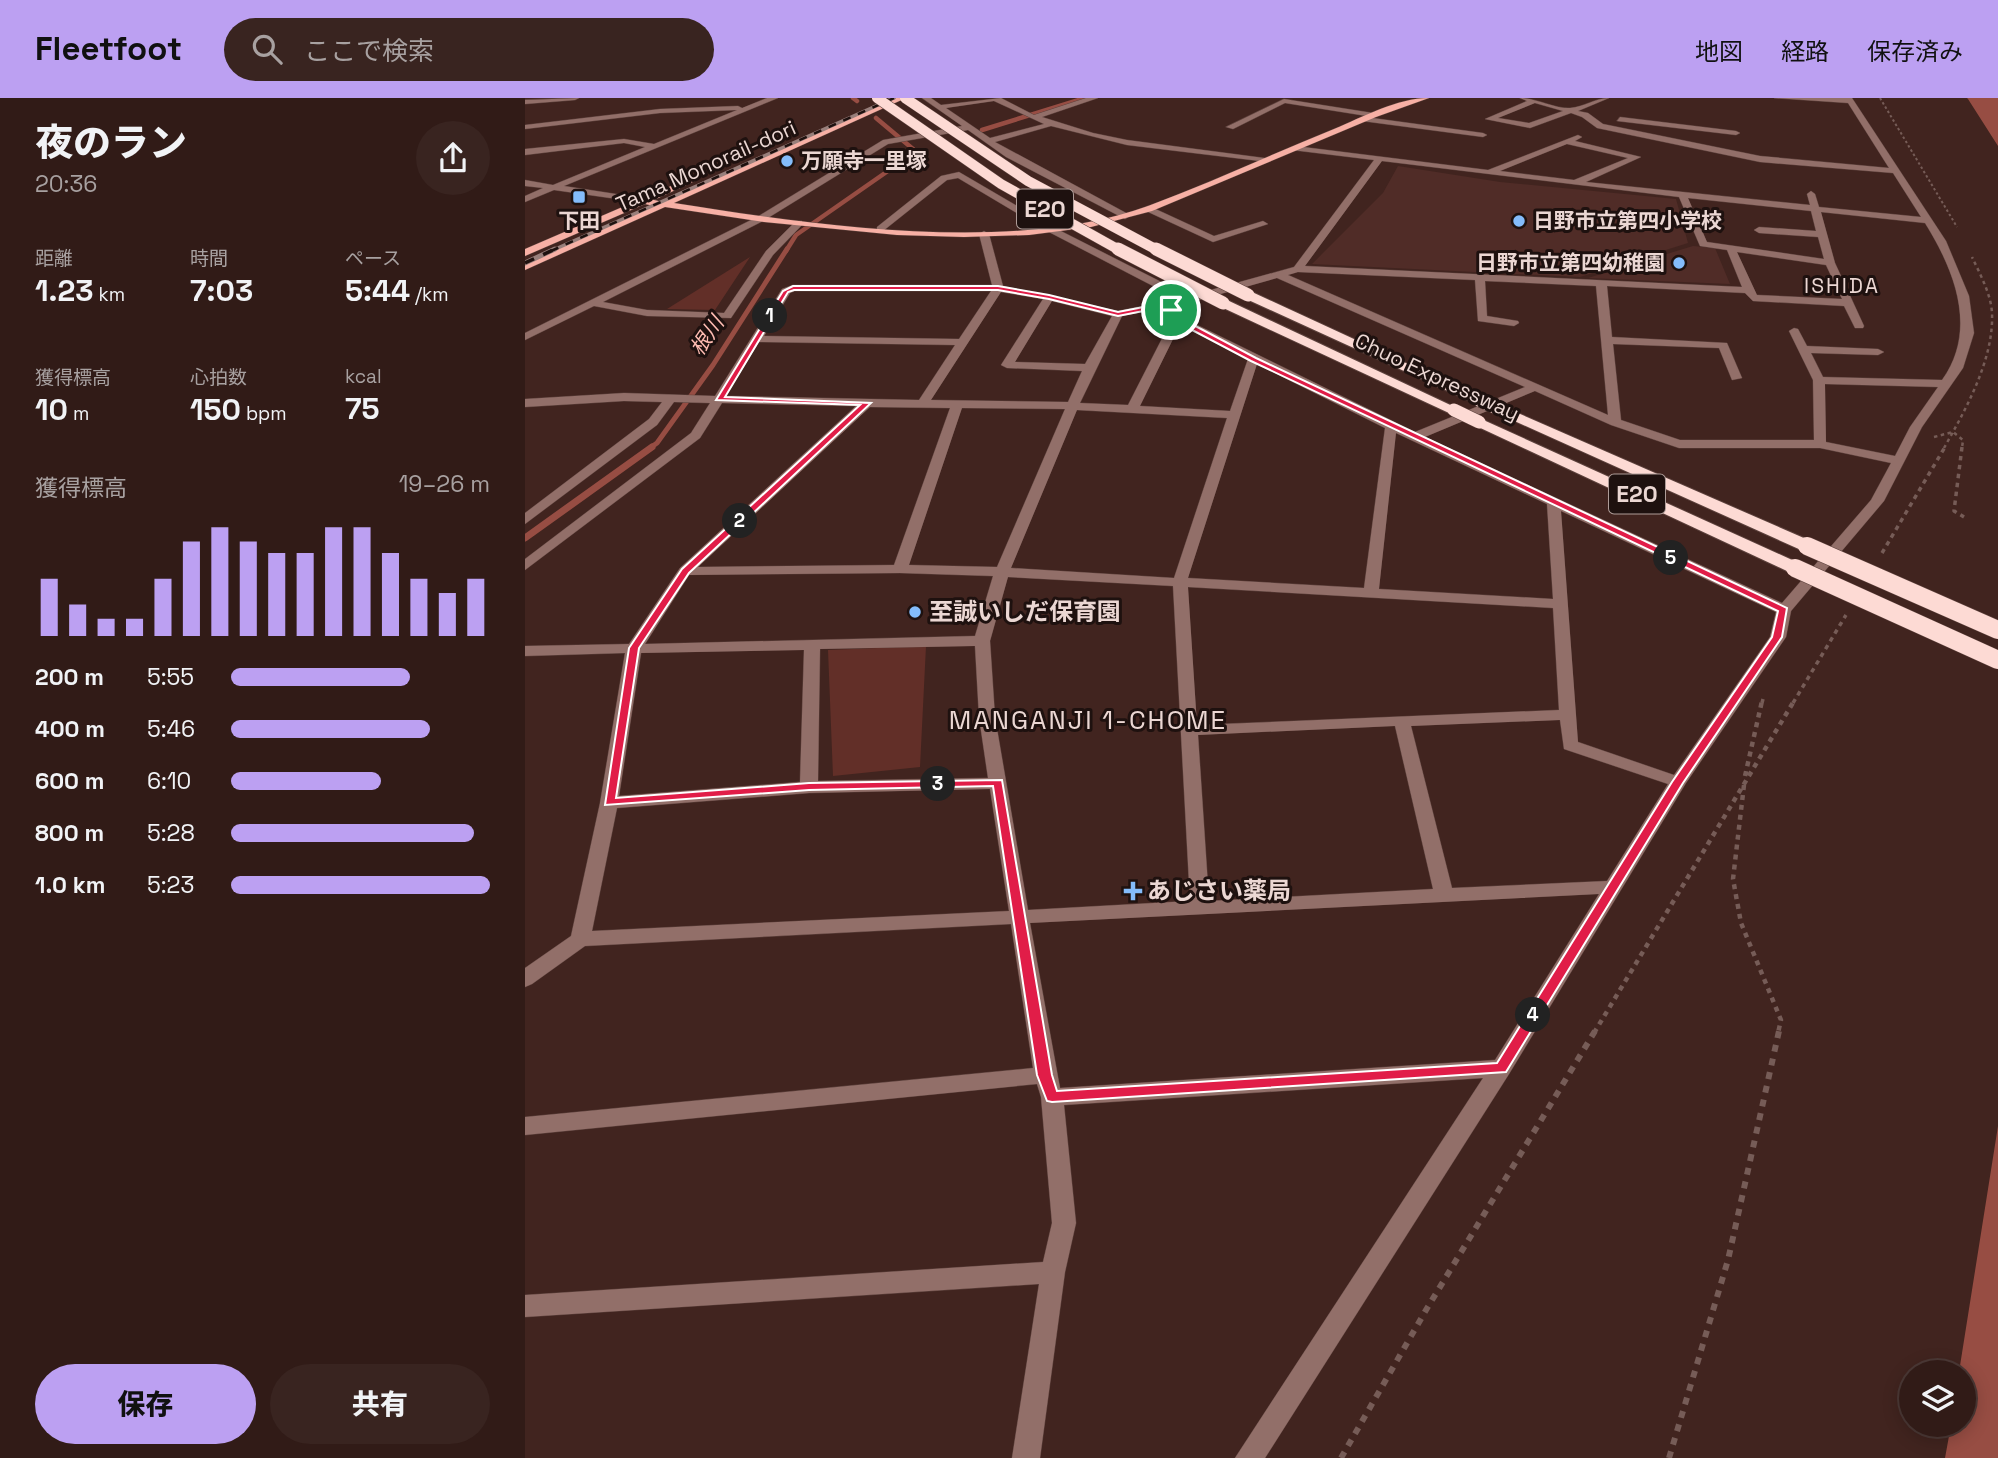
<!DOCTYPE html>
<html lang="ja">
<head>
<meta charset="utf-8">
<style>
	body { margin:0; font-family:"Space Grotesk","Noto Sans JP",sans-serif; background:#392420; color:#f1f3f6; height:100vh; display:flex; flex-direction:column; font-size:26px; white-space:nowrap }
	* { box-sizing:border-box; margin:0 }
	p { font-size:23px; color:#a8a1a1 }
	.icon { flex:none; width:38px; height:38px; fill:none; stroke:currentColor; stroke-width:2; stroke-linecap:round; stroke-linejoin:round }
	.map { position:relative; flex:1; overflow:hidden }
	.sheet { display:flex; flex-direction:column; background:#311b17; width:525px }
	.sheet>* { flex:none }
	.fabs { position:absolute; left:1374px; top:1262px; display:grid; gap:14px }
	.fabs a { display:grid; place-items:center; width:77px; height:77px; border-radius:50%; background:#311b17; box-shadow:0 4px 18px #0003,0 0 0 2px #4c3936; font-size:35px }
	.pin { position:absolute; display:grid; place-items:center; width:60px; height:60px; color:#fff; margin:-30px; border:4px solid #fff; border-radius:50%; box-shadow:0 2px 7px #0007 }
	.km { position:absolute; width:35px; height:35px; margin:-18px; border-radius:50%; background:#222; color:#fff; font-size:19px; line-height:35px; text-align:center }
	.round { display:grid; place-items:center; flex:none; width:74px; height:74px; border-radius:37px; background:#392420 }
	.headline { display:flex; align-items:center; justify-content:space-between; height:119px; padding:0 35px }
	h1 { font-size:38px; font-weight:800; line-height:52px }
	.stats { display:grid; grid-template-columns:repeat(3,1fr); gap:10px; height:119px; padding:7px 35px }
	.stats div { display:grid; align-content:center }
	.stats b { font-size:30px; font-weight:800 }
	.stats small { font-size:19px; font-weight:400 }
	.stats p { font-size:19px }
	.chart { height:196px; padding:14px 35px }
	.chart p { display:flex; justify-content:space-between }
	.chart svg { width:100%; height:126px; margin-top:7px; stroke:#bca0f2; stroke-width:6 }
	.primary-button { display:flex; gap:14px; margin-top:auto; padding:14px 35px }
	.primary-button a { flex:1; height:80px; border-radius:42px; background:#bca0f2; color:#111; font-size:28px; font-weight:800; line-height:80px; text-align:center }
	.primary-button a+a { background:#392420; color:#f1f3f6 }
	ul { padding:0 35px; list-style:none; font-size:23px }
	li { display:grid; grid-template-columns:112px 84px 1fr; align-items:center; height:52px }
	li i { height:18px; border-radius:9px; background:#bca0f2 }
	header { display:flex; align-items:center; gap:42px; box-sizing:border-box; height:98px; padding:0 35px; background:#bca0f2; color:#111 }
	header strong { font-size:33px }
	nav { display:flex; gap:38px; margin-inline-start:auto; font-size:24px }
	.search { width:490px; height:63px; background:#392420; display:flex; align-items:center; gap:18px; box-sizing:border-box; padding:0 24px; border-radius:38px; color:#a8a1a1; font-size:26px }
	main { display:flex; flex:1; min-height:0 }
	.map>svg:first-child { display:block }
	.built { fill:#502c27 }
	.green { fill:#622f28 }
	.water { fill:#974d43 }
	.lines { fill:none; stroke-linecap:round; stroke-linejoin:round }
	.stream-far2 { stroke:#974d43; stroke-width:4.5 }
	.stream-far1 { stroke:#974d43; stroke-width:5 }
	.stream { stroke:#974d43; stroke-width:7 }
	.minor-casing { stroke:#5c413c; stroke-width:1 }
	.major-casing { stroke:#5c413c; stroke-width:1 }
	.highway-casing { stroke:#5c413c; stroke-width:2 }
	.path-far4 { stroke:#765c57; stroke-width:2; stroke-dasharray:2.5 2.5; stroke-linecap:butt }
	.path-far3 { stroke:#765c57; stroke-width:2.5; stroke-dasharray:3.5 3.5; stroke-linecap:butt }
	.path-far2 { stroke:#765c57; stroke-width:3.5; stroke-dasharray:4.5 4.5; stroke-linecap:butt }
	.path-far1 { stroke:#765c57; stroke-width:4.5; stroke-dasharray:5 5; stroke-linecap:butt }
	.path { stroke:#765c57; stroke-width:6; stroke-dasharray:7 7; stroke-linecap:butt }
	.minor { fill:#926f69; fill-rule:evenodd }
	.major { fill:#f7b0a5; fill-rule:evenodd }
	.highway { fill:#fddad4; fill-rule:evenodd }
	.rail-far1-casing { stroke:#987f7b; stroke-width:3.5 }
	.rail-casing { stroke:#987f7b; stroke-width:5 }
	.rail-far1 { stroke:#1e110f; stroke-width:2.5; stroke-dasharray:8; stroke-linecap:butt }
	.rail { stroke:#1e110f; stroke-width:3.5; stroke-dasharray:10; stroke-linecap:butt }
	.highway-bridge-far2-casing { stroke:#5c413c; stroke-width:11; stroke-linecap:butt }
	.highway-bridge-far1-casing { stroke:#5c413c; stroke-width:14; stroke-linecap:butt }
	.highway-bridge-casing { stroke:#5c413c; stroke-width:19; stroke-linecap:butt }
	.highway-bridge-far2 { stroke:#fddad4; stroke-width:10 }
	.highway-bridge-far1 { stroke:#fddad4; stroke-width:13 }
	.highway-bridge { stroke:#fddad4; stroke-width:18 }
	.route { fill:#e11d48; stroke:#fff; stroke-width:2; fill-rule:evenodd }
	.poi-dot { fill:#84bcfb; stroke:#1e110f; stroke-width:2.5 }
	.labels { text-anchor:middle; stroke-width:6; stroke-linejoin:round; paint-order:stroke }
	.far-poi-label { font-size:21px; font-weight:bold; fill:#ebd7d3; stroke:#1e110f; text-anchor:start }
	.far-street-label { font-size:21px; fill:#ebd7d3; stroke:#1e110f }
	.far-neighbourhood-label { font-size:21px; letter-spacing:2px; fill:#ebd7d3; stroke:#1e110f }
	.far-water-label { font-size:21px; font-style:italic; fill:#fdbbb1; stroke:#1e110f }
	.shield { fill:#1e110f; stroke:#ae9c98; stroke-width:2 }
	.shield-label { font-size:23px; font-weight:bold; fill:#ebd7d3 }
	.poi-label { font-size:24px; font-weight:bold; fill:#ebd7d3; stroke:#1e110f; text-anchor:start }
	.neighbourhood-label { font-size:26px; letter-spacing:2px; fill:#ebd7d3; stroke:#1e110f }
</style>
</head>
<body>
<header>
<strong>Fleetfoot</strong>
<div class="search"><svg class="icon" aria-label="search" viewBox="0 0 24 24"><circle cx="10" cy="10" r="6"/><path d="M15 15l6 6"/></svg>ここで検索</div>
<nav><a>地図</a><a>経路</a><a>保存済み</a></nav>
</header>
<main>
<section class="sheet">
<div class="headline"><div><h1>夜のラン</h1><p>20:36</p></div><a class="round"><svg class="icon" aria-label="share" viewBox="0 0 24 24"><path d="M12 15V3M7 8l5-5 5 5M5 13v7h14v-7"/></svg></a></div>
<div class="stats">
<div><p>距離</p><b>1.23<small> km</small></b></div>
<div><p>時間</p><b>7:03</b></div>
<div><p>ペース</p><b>5:44<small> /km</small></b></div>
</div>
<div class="stats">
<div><p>獲得標高</p><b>10<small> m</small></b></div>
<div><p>心拍数</p><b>150<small> bpm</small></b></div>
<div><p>kcal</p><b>75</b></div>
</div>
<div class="chart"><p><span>獲得標高</span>19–26 m</p>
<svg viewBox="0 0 160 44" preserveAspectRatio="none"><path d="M5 44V24M15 44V33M25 44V38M35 44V38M45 44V24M55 44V11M65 44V6M75 44V11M85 44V15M95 44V15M105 44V6M115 44V6M125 44V15M135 44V24M145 44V29M155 44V24"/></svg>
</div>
<ul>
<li><b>200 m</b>5:55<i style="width:69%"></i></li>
<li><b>400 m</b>5:46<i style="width:77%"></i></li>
<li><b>600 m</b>6:10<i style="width:58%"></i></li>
<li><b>800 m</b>5:28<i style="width:94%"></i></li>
<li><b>1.0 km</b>5:23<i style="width:100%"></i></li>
</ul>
<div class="primary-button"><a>保存</a><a>共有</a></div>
</section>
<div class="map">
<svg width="1473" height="1360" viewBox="0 0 1473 1360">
	<rect width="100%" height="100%" fill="#41241f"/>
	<!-- built -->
	<path class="built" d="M873,68L975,84L1151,101L1163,145L1055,179L787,166L858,95Z
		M1168,148L1190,150L1205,186L1063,180Z"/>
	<!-- green -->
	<path class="green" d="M225,159L190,212L142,211Z
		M401,548L395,669L308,678L303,552Z"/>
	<!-- water -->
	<path class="water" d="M1442,0H1473V48L1443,1Z
		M1473,1028V1360H1420L1426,1327L1438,1326V1274H1434Z"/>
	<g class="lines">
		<!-- stream-far2 -->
		<path class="stream-far2" d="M328,0L332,3
			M351,20L388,51
			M457,32L560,0
			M261,153L271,137L383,59L388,51"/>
		<!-- stream-far1 -->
		<path class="stream-far1" d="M125,350L132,345L188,267L262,151"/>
		<!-- stream -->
		<path class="stream" d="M0,440L127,349"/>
		<defs>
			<path id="minor" d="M54,0L50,2L0,6V2Z
				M242,0H253L39,88L117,100L120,101V105L29,92L0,104V98L18,90L0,88V82L28,87L120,49L99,45L0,57V51L99,41L129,46L212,12L135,15L0,31V27L135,11L213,8L217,10Z
				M397,0H406L416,7L476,0L509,17L561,0H573L517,19L568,35L602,42L747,61L743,64L602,47L526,28L470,44L603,116L605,118L600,121L481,59L443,32L363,46L238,123L78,204L122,212L199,215L241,153L271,123H277V127L248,157L206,220L122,218L69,208L0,242V235L232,119L358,42L437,28ZM469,3L519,26L465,40L421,10Z
				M995,0C1012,0 1030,11 1045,10C1059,9 1070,0 1084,0L1053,13L1063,15L1078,26L1235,58L1364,70L1323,5L1249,0H1327L1421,143L1444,198L1449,235L1438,270L1397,329L1359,403L1266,513L1261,539L1161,685L984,976L740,1360H710L958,980L539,1007L551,1125L540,1174L515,1360H487L514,1186L0,1219V1197L518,1164L527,1125L516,999L512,986L0,1037V1019L508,970L486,826L60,848L7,886L0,889V870L46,838L75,705L100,555L0,558V548L104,546L155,470L331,308L197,305L175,340L0,472V461L166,335L185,305L149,304L132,327L0,426V415L124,321L137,304L99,303L0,309V301L99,295L190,298L257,191L268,187H467L454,136L459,133L464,136L478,188L593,213L653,201L522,133L433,80L422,82L358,133H352V129L416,78L434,74L528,129L664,198L769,169L849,62L767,52L770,48L963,72L1053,37L1057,39L1050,43L1116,59L1061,84L1285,107L1282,96L1286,93L1290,96L1294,109L1396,119L1368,75L1235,64L1072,30L1057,19L1046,15L1005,30L960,21L1002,3ZM1010,5L1038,13L1004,25L973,20ZM1042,46L1103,60L1049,82L975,73ZM857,63L1154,99L1175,148L1202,152L1217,189L780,168ZM1163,100L1286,113L1291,133L1234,129L1229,132L1234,135L1293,139L1299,161L1182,144ZM1296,114L1400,125C1430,173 1453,232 1417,282L1298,279L1286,255L1353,257L1359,254L1353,251L1282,248L1273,231L1269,230L1264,233L1288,282L1289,342H1155L1096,322L1088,246L1194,250L1207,282L1217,280L1202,245L1087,239L1082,188L1220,195L1228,203L1319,208L1330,230H1338L1339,228L1310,165ZM1212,154L1301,167L1317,201L1232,197ZM773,174L950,182L953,223L989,228L994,225L993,223L962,218L960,183L1071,188L1083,317L763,177ZM752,180L1000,289L890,334L656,219L652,213L667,204ZM270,193H466L434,241L239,238L265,195ZM476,194L518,201L476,267L482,270L557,273L543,304L406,302ZM527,203L587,218L560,266L490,264ZM643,209L641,212L647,221L603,307L555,305L597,218ZM655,227L723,261L705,313L615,308ZM234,244L430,247L394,302L201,298ZM732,266L860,330L839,490L663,480ZM1300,286L1413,289L1385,329L1370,358L1301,344ZM1010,293L1086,327L1154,350H1295L1366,365L1346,402L1257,505L900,339ZM345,309L425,310L369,467L173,469ZM437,310L540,311L472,469L384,467ZM552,312L702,320L649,480L486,470ZM871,335L1022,406L1028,501L854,491ZM1036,413L1251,514L1245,539L1149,677L1053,644ZM375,475L468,478L450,538L120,546L164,477ZM483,479L648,488L665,803L503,812L470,619L465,543ZM663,489L1028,510L1034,612L672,627ZM450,548L454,619L463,680L293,683L295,551ZM279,552L275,684L94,698L116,555ZM1035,622L1039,651L1143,686L1082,783L927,790L886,628ZM870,628L908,791L684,803L673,637ZM465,691L484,813L67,833L92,710L284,695ZM1074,796L970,962L535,990L505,825Z
				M759,1L848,15L852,17L848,19L760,5L708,31L701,29Z
				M840,19L958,35L962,37L958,39L837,23Z
				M1095,19L1211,33L1215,35L1211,37L1092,23Z
				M624,108L689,138L738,123L743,126L688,144L621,113V109Z"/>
			<path id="major" d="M371,0H381L149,105C288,127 489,157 623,108C685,85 747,56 809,31C838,19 872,0 904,0L851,19L627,113L566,129L504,137L439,139L372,137L239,124L140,109L0,172V165L129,108L120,106L0,158V151L167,79L174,81L129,102L138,104Z"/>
			<path id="highway" d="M719,194H727L961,302L954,306L949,305L719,200Z
				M694,202H702L936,312L929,316L924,315L694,208Z
				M979,309L1288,444L1290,448L1282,453L1276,452L974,316L972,313Z
				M954,320L1276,466L1279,470L1276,474H1264L949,327V321Z"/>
		</defs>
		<!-- minor casing -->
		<use href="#minor" class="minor-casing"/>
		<!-- major casing -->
		<use href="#major" class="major-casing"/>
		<!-- highway casing -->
		<use href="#highway" class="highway-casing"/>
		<!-- path-far4 -->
		<path class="path-far4" d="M1355,0L1432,129"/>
		<!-- path-far3 -->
		<path class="path-far3" d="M1409,339L1428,334L1438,342L1437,350
			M1419,350C1441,311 1469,261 1467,215C1466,196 1455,176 1447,159"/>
		<!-- path-far2 -->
		<path class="path-far2" d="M1437,349L1429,413L1439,419
			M1357,455L1420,349
			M1237,605L1238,601
			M1268,605L1321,517"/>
		<!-- path-far1 -->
		<path class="path-far1" d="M1220,678L1237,603
			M1219,687L1208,781L1216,825L1256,922L1253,935
			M1069,935L1269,603"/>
		<!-- path -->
		<path class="path" d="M816,1360L901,1212L1070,933
			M1144,1360L1203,1162L1254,933"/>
		<!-- minor -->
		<use href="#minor" class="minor"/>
		<!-- major -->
		<use href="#major" class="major"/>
		<!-- highway -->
		<use href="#highway" class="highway"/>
		<defs>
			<path id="rail-far1" d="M26,153L369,0"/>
			<path id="rail" d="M0,165L30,151"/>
		</defs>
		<!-- rail-far1 casing -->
		<use href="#rail-far1" class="rail-far1-casing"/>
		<!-- rail casing -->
		<use href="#rail" class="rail-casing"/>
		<!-- rail-far1 -->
		<use href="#rail-far1" class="rail-far1"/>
		<!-- rail -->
		<use href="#rail" class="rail"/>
		<defs>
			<path id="highway-bridge-far2" d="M352,0L476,86L596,153
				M380,0L503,83L634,153"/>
			<path id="highway-bridge-far1" d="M593,151L698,205
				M631,151L723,197
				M954,302L979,313
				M929,312L954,324"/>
			<path id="highway-bridge" d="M1282,448L1473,532
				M1270,470L1473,562"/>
		</defs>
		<!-- highway-bridge-far2 casing -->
		<use href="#highway-bridge-far2" class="highway-bridge-far2-casing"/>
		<!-- highway-bridge-far1 casing -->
		<use href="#highway-bridge-far1" class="highway-bridge-far1-casing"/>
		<!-- highway-bridge casing -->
		<use href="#highway-bridge" class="highway-bridge-casing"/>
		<!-- highway-bridge-far2 -->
		<use href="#highway-bridge-far2" class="highway-bridge-far2"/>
		<!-- highway-bridge-far1 -->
		<use href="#highway-bridge-far1" class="highway-bridge-far1"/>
		<!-- highway-bridge -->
		<use href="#highway-bridge" class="highway-bridge"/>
	</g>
	<!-- route -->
	<path class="route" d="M268,188H473L524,197L593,214L665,200L650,212L655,220L731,260L1262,510L1257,539L1158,685L981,974L527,1004L522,1003L512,977L468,688L284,692L80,707L104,550L157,471L335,307L191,302L258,193ZM269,192H473L524,201L593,218L649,207L642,212L650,223L726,263L1253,513L1247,539L1147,684L972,965L532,993L527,977L477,682L284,685L91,700L114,550L164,475L346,305L200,299L263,194Z"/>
	<!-- markers -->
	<g class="poi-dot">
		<circle cx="262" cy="63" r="7"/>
		<rect x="47" y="92" width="14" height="14" rx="3.5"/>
		<circle cx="994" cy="123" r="7"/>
		<circle cx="1154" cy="165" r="7"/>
		<circle cx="390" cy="514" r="7"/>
		<path d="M604.5 782.5h7v7h7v7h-7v7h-7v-7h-7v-7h7z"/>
	</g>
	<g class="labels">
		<!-- far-poi labels -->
		<g class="far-poi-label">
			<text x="276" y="70">万願寺一里塚</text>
			<text x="54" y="130" text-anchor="middle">下田</text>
			<text x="1008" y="130">日野市立第四小学校</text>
			<text x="1140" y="172" text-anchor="end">日野市立第四幼稚園</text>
		</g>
		<!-- far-street labels -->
		<g class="far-street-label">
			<text transform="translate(181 68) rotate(-24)" y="7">Tama Monorail-dori</text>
			<text transform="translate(912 279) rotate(25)" y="7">Chuo Expressway</text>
		</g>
		<!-- far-neighbourhood labels -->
		<g class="far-neighbourhood-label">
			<text x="1317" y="195">ISHIDA</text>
		</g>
		<!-- far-water labels -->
		<g class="far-water-label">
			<text transform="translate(182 238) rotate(-56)" y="7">根川</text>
		</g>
		<!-- shield labels -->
		<g class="shield">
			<rect x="492" y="91.5" width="56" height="39" rx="5"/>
			<rect x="1084" y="376.5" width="56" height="39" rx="5"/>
		</g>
		<g class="shield-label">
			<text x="520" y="119">E20</text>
			<text x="1112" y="404">E20</text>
		</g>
		<!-- poi labels -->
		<g class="poi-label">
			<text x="404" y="522">至誠いしだ保育園</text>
			<text x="622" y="801">あじさい薬局</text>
		</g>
		<!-- neighbourhood labels -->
		<g class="neighbourhood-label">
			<text x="563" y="631">MANGANJI 1-CHOME</text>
		</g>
	</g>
</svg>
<div class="fabs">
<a><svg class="icon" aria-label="layers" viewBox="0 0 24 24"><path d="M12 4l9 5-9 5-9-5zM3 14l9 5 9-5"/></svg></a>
</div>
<div class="pin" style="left:646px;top:212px;background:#1e9e55"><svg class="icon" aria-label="arrive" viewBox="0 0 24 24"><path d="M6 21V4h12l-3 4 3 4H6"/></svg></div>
<b class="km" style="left:245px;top:218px">1</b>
<b class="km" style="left:215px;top:423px">2</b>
<b class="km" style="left:413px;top:686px">3</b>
<b class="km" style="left:1008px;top:917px">4</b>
<b class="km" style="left:1146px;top:460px">5</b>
</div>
</main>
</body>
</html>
